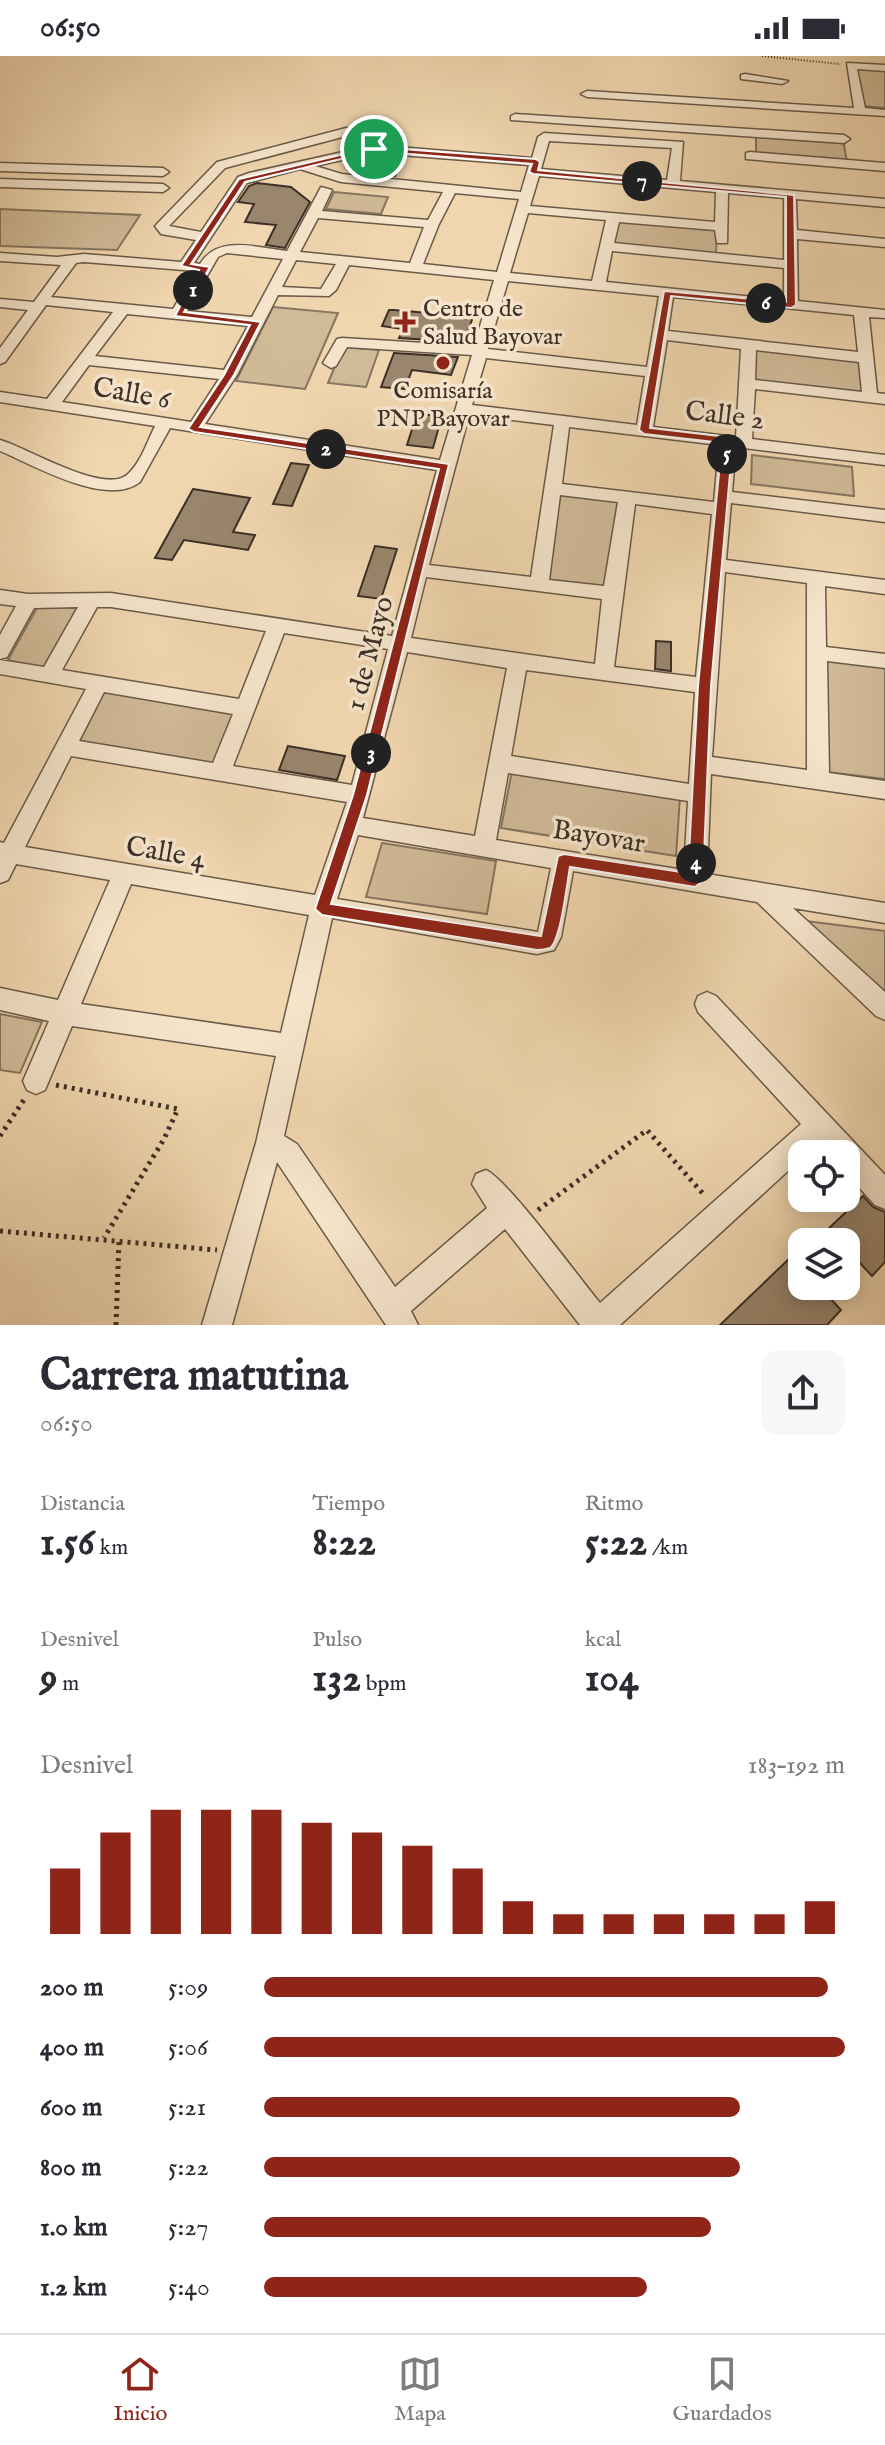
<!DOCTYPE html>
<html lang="es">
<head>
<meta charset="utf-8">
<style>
	body { margin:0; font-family:"IM FELL English",serif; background:#f7f7f7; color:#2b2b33; height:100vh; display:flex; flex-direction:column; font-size:30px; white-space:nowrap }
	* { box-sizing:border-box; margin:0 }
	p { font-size:26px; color:#7c7c81 }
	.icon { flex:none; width:44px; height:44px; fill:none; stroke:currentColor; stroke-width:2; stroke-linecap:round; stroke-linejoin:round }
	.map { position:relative; height:1269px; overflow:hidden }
	.panel { display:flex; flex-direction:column; background:#fff; flex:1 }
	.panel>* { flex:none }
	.fabs { position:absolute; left:788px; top:1084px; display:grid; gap:16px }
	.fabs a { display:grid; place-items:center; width:72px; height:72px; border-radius:16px; background:#fff; box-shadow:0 4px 20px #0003; font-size:40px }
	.pin { position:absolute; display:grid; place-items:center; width:68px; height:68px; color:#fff; margin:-34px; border:4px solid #fff; border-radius:50%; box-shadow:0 2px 8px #0007 }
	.km { position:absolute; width:40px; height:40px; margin:-20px; border-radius:50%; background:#222; color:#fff; font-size:22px; line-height:40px; text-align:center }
	.round { display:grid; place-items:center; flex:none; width:84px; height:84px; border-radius:16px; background:#f7f7f7 }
	.summary { display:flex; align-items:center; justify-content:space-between; height:136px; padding:0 40px }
	h1 { font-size:44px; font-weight:800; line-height:60px }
	.figures { display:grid; grid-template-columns:repeat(3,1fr); gap:12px; height:136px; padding:8px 40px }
	.figures div { display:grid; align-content:center }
	.figures b { font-size:40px; font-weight:800 }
	.figures small { font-size:22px; font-weight:400 }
	.figures p { font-size:22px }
	.chart { height:224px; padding:16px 40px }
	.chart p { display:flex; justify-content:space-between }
	.chart svg { width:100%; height:144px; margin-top:8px; stroke:#8f2418; stroke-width:6 }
	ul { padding:0 40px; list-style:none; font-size:26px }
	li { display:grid; grid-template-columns:128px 96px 1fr; align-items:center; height:60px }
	li i { height:20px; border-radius:10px; background:#8f2418 }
	.status { display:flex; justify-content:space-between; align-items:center; height:56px; padding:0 40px; background:#fff; direction:ltr }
	.status svg { height:22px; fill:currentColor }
	.dock { display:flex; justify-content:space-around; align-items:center; height:112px; border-top:2px solid #e1e1e2; background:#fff; font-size:22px; color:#7c7c81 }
	.dock a { display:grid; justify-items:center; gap:4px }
	.dock .on { color:#8f2418 }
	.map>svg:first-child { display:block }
	.green { fill:#d1ba98; stroke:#867560; stroke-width:2 }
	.building { fill:#9a866e; stroke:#3c3027; stroke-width:2 }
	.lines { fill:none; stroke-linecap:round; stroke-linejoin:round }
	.minor-casing { stroke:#695a49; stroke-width:3 }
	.path-far1 { stroke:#3c3027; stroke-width:2; stroke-dasharray:1 2; stroke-linecap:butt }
	.path { stroke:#3c3027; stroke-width:5; stroke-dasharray:3 5; stroke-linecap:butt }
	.minor { fill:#f5e4cb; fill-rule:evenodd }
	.route { fill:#8f2418; stroke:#fff; stroke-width:2; fill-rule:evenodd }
	.poi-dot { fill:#8f2418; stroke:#f5e4cb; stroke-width:3 }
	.labels { text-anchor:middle; stroke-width:7; stroke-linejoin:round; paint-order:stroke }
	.far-poi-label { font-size:24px; fill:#3c3027; stroke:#f5e4cb; text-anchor:start }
	.street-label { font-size:28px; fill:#3c3027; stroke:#f5e4cb }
</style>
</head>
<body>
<div class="status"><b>06:50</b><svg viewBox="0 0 49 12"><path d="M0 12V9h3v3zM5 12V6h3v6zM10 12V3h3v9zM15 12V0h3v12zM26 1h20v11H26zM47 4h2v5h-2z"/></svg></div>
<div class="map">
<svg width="885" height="1269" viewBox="0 0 885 1269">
	<rect width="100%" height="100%" fill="#f0d6af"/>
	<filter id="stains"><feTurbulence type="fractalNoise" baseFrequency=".0025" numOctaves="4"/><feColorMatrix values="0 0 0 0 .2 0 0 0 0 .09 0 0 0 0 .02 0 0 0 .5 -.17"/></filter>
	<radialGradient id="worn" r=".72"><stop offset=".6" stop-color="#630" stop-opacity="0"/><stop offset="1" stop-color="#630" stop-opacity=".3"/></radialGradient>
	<!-- green -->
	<path class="green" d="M854,11L885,14V52L862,50Z
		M756,78L843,84L847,106L756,99Z
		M334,136L388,141L381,158L326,153Z
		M0,153L140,159L117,194L0,190Z
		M618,162L717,172L716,199L614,189Z
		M273,251L338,257L305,333L236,325Z
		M343,291L379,294L366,331L328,327Z
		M753,294L865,304L869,339L752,325Z
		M752,399L852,411L854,440L751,428Z
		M560,439L620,445L605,533L546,525Z
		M38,550L80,552L47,614L8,604Z
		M822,601L885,608V723L827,716Z
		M100,632L237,654L216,709L74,686Z
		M512,715L680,741L676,800L501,772Z
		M382,787L496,805L487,858L366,841Z
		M806,865L885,875V937Z
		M0,958L42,966L20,1017L0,1014Z"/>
	<!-- building -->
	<path class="building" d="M386,102L403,104L395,120L377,119Z
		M257,127L291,131L310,146L285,192L266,189L276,169L245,166L254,148L238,146L249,130Z
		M389,254H394L473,261L464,286L399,282L403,273L382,270Z
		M394,297L458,301L451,319L412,314L405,333L381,331Z
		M417,358L442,360L433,392L407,389Z
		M291,407L309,409L292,450L273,448Z
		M193,433L250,442L233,476L255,479L248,494L184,484L172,504L155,502Z
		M375,490L397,493L381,543L358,540Z
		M656,585L671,586V615L655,613Z
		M288,690L345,700L337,724L279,714Z
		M863,1140L873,1151L885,1156V1206L872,1220L846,1192V1186H840L828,1173Z
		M792,1200L802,1211V1230H819L841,1254L827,1269H720Z"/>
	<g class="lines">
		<defs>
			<path id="minor" d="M847,7L885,9V15L857,13L865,52L885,54V60L587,41L581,38L587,35L854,52Z
				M745,18L788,25L782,28L741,23V19Z
				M515,58L844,79L850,83L844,87L511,64V60Z
				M346,72L350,73V79L225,112L169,170L201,176L238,121L249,117L374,89L532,102L538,81L544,77L683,86L680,125L885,143V151L796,143L797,174L885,183V191L797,183L798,245L885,254V262L869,261L877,337L885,338V348L755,333L752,383L885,399V409L736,391L732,436L885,454V466L731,447L726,504L885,524V538L825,530L826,591L885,598V612L827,605L829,717L885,725V743L711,718L707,818L885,847V867L793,852L885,936V964L876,960L757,846L573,815L561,881L554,894L537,898L332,862L284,1080L297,1088L395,1231L487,1152L472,1128L476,1118L486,1114C508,1124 579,1222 600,1247L801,1068L698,956L695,948L698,940L707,936L716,940L885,1119V1153L875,1149L846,1117V1098H829L819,1087L807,1098H802V1102L620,1269H580L505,1173L411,1255L418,1269H386L277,1106L232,1269H202L256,1087L276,1000L72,970L45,1034L36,1038L27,1034L23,1025L49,965L0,954V932L58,944L110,824L16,808L8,824L0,827V786L4,787L86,633L0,618V604L44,611L78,551L34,552L7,601L0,603V579L16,550L0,548V534L28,538L111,537L392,580L437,414L170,372L140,426C106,452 34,409 0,395V384C26,391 105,440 128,418C141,406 147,386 155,370L0,346V336L47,343L113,256L46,249L5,306L0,308V292L28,254L0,251V243L34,246L61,209L0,205V197L57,201L84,198L181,206L196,184L161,178L155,170L217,106ZM549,85L672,92L667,124L541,113ZM374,97L529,109L521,136L342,118L315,110ZM300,113L341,126L443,136L428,164L322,155L332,134L321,131L287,195C258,192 218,178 200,208L194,207L247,127ZM539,120L716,136L715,166L530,150ZM455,137L519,143L497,216L423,208L439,168ZM728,137L784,142V204L614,187L619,166L715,174L717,187H727ZM528,157L606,164L592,225L510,217ZM318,162L424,171L410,207L300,196ZM612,195L784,212V244L606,226ZM227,197L283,203L252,261L187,255L218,201ZM296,204L336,208L321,233L282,231ZM84,206L196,215L173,253L51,241L76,207ZM349,209L494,224L474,290L342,282L337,283L323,307L331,312L336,310L347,291L472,299L440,404L205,368L237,319L278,239L329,240L336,234ZM508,225L659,240L647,311L488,293ZM673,241L854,259L858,296L668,275ZM127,258L248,270L224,314L95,300ZM667,284L741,293L736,381L653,371ZM756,294L859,306L862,336L755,324ZM486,302L645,320L637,369L472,349ZM89,309L219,323L191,366L62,346ZM469,359L554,369L531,521L429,509ZM569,371L719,389L714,446L562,428ZM560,439L618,446L604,530L549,524ZM635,448L712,458L696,621L614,611ZM725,516L807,527V714L712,701ZM426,521L602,543L595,608L411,582ZM97,551H111L266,575L239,643L62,614ZM284,577L388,593L352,729L233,710ZM407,596L507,612L475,780L363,762ZM526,614L695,636L689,728L511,700ZM104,636L233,658L213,707L79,685ZM71,700L347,746L315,839L25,791ZM508,717L688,745L684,814L496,784ZM358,779L551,812L538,876L337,843ZM131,828L309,859L281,977L81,948Z
				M750,96L885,107V115L746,103V97Z
				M0,107L163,112L169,116L163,120L0,115Z
				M0,123L163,128L169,132L163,136L0,131Z"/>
		</defs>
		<!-- minor casing -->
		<use href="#minor" class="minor-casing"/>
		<!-- path-far1 -->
		<path class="path-far1" d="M762,0L840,8"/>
		<!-- path -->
		<path class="path" d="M56,1029L178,1053L164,1083L104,1182
			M0,1080L25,1042
			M538,1154L647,1074L705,1140
			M0,1175L217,1194
			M116,1269L119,1184"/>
		<!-- minor -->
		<use href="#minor" class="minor"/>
	</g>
	<!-- route -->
	<path class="route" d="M374,91L536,103L540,106L538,114L794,139L796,249L791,252L671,240L650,372L728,381L733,384L711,630L703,825L695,831L570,811C567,827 561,884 550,892C547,893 540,894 537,894L322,859L315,853L353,739L439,413L194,376L188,373L224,319L250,269L175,260L199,214L181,210L239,123ZM374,95L532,108L529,116L533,118L786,141V246L664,235L639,374L644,378L722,387L698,630L688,817L564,798L558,800L541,880L331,848L367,739L449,408L200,371L234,319L261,266L184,256L210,211L191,208L245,126Z"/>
	<!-- markers -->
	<g class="poi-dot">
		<path d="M401 254h8v8h8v8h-8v8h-8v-8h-8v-8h8z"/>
		<circle cx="443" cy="307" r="8"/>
	</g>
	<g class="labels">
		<!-- far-poi labels -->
		<g class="far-poi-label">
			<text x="423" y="260">Centro de<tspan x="423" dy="28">Salud Bayovar</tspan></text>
			<text x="443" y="342" text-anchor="middle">Comisaría<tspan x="443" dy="28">PNP Bayovar</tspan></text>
		</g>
		<!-- street labels -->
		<g class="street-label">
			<text transform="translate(132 336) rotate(10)" y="10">Calle 6</text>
			<text transform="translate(725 358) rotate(7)" y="10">Calle 2</text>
			<text transform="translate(368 597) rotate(-75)" y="10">1 de Mayo</text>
			<text transform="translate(599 779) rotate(9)" y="10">Bayovar</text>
			<text transform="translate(166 795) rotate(10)" y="10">Calle 4</text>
		</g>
	</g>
	<rect width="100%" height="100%" filter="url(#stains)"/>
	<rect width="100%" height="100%" fill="url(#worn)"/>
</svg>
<div class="fabs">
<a><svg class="icon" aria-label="locate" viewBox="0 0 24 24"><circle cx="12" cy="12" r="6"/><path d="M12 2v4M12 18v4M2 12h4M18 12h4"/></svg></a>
<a><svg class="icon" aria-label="layers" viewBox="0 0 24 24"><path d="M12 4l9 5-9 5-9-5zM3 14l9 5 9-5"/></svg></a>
</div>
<div class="pin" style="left:374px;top:93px;background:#1e9e55"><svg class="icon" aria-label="arrive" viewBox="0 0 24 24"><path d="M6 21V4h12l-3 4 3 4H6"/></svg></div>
<b class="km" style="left:193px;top:234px">1</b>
<b class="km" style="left:326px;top:393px">2</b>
<b class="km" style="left:371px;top:697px">3</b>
<b class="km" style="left:696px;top:807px">4</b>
<b class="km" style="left:727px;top:398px">5</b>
<b class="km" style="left:766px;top:247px">6</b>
<b class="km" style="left:642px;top:125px">7</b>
</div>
<section class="panel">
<div class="summary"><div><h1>Carrera matutina</h1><p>06:50</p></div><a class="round"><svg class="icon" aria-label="share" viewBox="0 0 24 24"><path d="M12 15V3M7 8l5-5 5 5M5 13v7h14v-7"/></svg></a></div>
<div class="figures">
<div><p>Distancia</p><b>1.56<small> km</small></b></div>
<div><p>Tiempo</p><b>8:22</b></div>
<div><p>Ritmo</p><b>5:22<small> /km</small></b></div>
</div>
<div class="figures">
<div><p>Desnivel</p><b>9<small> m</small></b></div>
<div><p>Pulso</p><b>132<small> bpm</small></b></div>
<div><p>kcal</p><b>104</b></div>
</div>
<div class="chart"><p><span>Desnivel</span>183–192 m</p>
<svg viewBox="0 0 160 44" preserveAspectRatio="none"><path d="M5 44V24M15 44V13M25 44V6M35 44V6M45 44V6M55 44V10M65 44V13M75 44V17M85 44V24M95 44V34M105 44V38M115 44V38M125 44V38M135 44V38M145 44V38M155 44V34"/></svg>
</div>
<ul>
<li><b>200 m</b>5:09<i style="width:97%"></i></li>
<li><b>400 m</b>5:06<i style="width:100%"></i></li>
<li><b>600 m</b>5:21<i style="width:82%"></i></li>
<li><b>800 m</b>5:22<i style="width:82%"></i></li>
<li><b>1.0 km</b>5:27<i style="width:77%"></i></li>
<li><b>1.2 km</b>5:40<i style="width:66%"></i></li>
</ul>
</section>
<nav class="dock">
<a class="on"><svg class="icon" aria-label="home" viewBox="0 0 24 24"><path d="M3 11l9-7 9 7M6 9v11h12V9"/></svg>Inicio</a>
<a><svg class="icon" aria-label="map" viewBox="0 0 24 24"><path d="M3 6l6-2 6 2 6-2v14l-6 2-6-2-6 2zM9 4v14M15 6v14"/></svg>Mapa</a>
<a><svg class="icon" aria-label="saved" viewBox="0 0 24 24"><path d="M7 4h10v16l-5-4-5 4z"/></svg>Guardados</a>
</nav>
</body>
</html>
